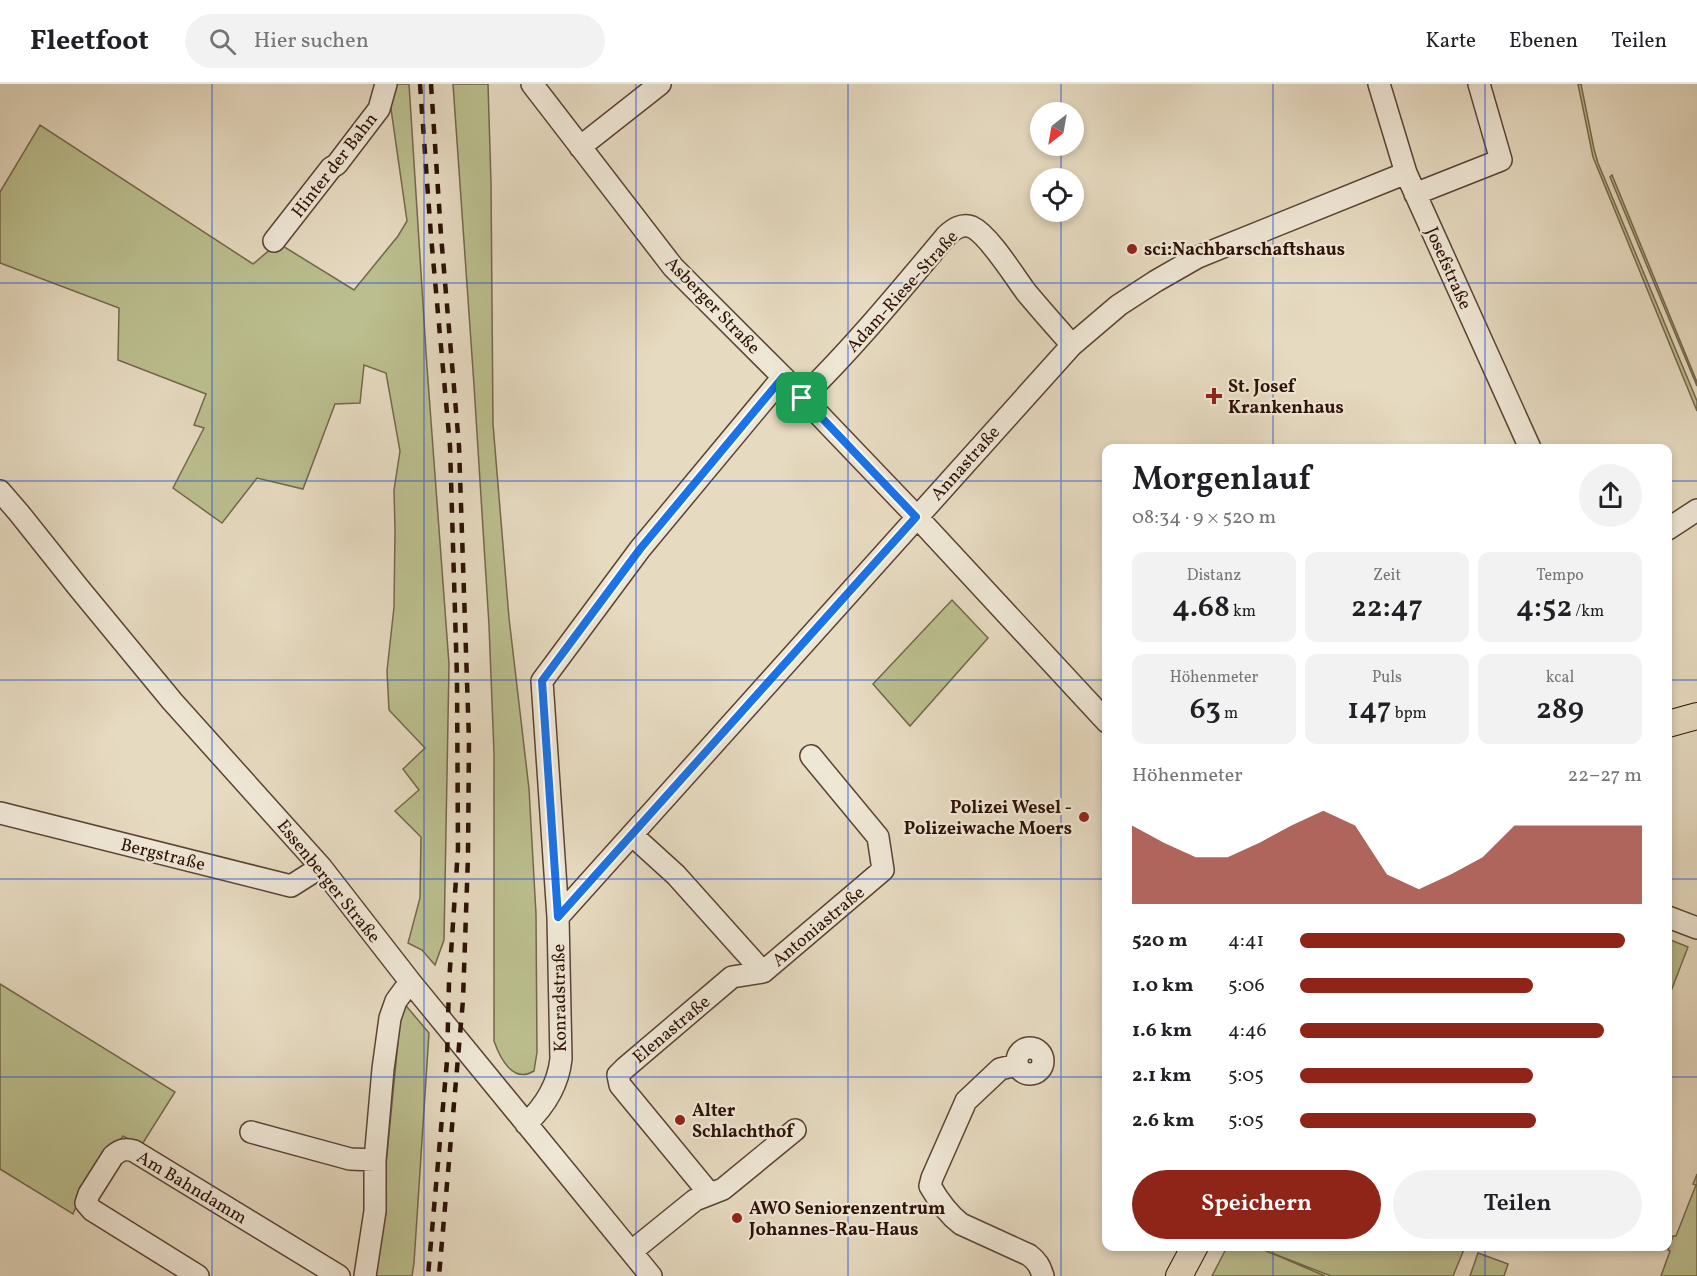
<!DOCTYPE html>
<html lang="de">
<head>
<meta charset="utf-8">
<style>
	body { margin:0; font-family:Vollkorn,serif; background:#f2f2f2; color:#202124; height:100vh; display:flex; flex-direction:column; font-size:22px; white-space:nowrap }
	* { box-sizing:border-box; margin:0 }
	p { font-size:20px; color:#757577 }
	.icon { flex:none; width:33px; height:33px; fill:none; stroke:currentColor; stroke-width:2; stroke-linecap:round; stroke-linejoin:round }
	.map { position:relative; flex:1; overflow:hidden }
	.details { position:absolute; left:1102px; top:360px; width:570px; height:807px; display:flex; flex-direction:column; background:#fff; border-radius:12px; box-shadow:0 3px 9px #0003 }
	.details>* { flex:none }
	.needle { width:39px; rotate:211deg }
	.fabs { position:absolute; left:1030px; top:18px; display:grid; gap:12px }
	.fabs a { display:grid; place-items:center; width:54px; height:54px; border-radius:50%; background:#fff; box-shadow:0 3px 9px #0003; font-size:30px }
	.pin { position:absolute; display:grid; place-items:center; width:51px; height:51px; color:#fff; margin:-26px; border-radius:12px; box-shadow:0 3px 9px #0006 }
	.round { display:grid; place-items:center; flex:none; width:63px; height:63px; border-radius:32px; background:#f2f2f2 }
	.head { display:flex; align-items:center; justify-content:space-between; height:102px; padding:0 30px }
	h1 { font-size:33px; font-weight:600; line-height:45px }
	.stats { display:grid; grid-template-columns:repeat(3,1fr); gap:9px; height:102px; padding:6px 30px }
	.stats div { display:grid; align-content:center; border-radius:12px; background:#f2f2f2; text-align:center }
	.stats b { font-size:30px; font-weight:600 }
	.stats small { font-size:16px; font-weight:400 }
	.stats p { font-size:16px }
	.chart { height:168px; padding:12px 30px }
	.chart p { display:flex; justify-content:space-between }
	.chart svg { width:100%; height:108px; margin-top:6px; fill:#8f2418; opacity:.7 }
	.primary-button { display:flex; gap:12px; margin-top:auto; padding:12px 30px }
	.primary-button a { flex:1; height:69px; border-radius:36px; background:#8f2418; color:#fff; font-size:24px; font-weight:600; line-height:69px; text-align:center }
	.primary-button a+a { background:#f2f2f2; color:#202124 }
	ul { padding:0 30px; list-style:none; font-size:20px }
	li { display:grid; grid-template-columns:96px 72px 1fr; align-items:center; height:45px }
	li i { height:15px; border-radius:8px; background:#8f2418 }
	header { display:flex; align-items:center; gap:36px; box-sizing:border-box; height:84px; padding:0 30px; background:#fff; border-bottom:2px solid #e0e0e0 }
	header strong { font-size:28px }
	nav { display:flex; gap:33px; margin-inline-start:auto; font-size:21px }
	.search { width:420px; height:54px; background:#f2f2f2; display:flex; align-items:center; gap:15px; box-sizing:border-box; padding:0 21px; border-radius:33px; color:#757577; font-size:22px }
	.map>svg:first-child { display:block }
	.green { fill:#bbbe8e; stroke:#74684a; stroke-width:1.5 }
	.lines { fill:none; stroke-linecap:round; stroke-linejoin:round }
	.minor-casing { stroke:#5a4334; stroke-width:24 }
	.major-casing { stroke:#2c1106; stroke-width:28 }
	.minor { stroke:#efe7d6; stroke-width:21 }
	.major { stroke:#e6dac0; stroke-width:26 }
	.rail { stroke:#2c1106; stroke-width:4.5; stroke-dasharray:10 10; stroke-linecap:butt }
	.route-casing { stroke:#fff; stroke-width:12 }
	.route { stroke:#1a73e8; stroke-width:8 }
	.grid { fill:none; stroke:#1d4ed8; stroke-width:1.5; stroke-opacity:0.55 }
	.poi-dot { fill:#8f2418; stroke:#efe7d6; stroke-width:2 }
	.labels { text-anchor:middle; stroke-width:4.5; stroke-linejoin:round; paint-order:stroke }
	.street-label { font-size:18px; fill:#2c1106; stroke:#efe7d6 }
	.poi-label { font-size:18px; font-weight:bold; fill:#2c1106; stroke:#efe7d6; text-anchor:start }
</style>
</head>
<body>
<header>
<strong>Fleetfoot</strong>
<div class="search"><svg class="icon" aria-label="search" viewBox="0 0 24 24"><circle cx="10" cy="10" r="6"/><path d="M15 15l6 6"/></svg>Hier suchen</div>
<nav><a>Karte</a><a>Ebenen</a><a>Teilen</a></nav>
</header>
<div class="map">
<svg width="1697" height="1192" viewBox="0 0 1697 1192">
	<rect width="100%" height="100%" fill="#e6dac0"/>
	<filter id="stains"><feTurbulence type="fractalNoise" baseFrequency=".00333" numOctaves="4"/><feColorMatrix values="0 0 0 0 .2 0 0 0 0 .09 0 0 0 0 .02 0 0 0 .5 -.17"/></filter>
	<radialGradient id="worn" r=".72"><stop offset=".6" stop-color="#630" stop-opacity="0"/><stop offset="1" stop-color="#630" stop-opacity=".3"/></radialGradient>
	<!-- green -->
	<path class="green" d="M390,0H409L427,283L449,580L444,856L435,881L422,866L408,859L420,814L421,753L395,727L419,706L403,685L425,664L389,626L387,587L394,523L395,446L394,406L400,367L386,289L364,281L360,319L335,320L303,405L257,394L222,439L173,404L204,344L194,341L206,310L118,276L119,224L0,179V108L40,41L253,180L278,159L354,206L398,152L407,137L392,32L389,8Z
		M453,0H488L491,99L493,340L509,534L529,705L536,830L537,968L534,987C513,1000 500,974 494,957V669L489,541L474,301Z
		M1578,0H1581L1594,65L1598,79L1697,317V327L1593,73Z
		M1612,91L1697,298V302L1610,93Z
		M952,516L988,554L910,642L873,600Z
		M1668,855L1688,863L1668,915Z
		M0,900L175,1008L141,1062L123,1052L115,1064L110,1067L75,1125L73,1130L0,1085Z
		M402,917L429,949L414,1179L412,1192H372L380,1142Z
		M1697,1090V1192H1661L1670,1167L1668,1166L1673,1152H1676L1696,1101L1693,1100Z
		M1255,1162V1163H1465L1453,1192H1331L1264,1166L1325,1192H1212L1227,1163Z
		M1478,1169L1508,1180L1504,1192H1470Z"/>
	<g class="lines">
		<defs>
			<path id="minor" d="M532,0L673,183L783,293L917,433L1107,638
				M1379,0L1406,89L1530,364
				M580,63L660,0
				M1415,110L1501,76L1479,0
				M274,157L331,84L337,80L379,25L386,0
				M802,314C854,263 900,207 947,151C954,145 962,139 972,143C989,151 1014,192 1026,208C1041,226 1057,244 1072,261
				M0,407L19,429L78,503L172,617L321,783L412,900L651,1192
				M1668,445L1697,426
				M0,729L291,802L321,783
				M632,751L676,791L763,888L883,786L878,753L811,672
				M558,833L1072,261L1119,221L1156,197L1198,173L1406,89
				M1668,833L1697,844
				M1017 977a13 13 0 1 1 26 0a13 13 0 1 1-26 0Z
				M1017,981L1000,985L966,1017L932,1094L930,1102C938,1116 948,1130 961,1140L1029,1171C1037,1177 1040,1182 1043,1192
				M526,1040C545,1022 558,1002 561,975L558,833L542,597L640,465L783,293
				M251,1048L350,1075L375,1076
				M709,1109L620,1001L618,991L625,984L732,893L763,888
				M632,1167L695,1116L723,1105L795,1046
				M198,1192L92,1126L86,1119L89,1110L113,1072C120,1066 125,1064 134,1067L339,1192
				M365,1192L375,1127V1076L383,985L390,934L396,917L404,906L412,900"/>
			<path id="major" d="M1668,640L1697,632
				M1179,1192L1195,1162"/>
		</defs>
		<!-- minor casing -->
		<use href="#minor" class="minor-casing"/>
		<!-- major casing -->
		<use href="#major" class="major-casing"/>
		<!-- minor -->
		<use href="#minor" class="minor"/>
		<!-- major -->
		<use href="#major" class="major"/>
		<!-- rail -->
		<path class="rail" d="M420,0L431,152L450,362L457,595L458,765L449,899L447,977L428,1192
			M431,0L441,151L459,362L469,656L468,772L463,916L439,1192"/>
	</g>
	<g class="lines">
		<defs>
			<path id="route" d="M783,293L916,433L558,833L542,597L640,465Z"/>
		</defs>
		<!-- route casing -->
		<use href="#route" class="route-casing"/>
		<!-- route -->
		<use href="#route" class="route"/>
	</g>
	<!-- grid -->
	<path class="grid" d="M212,0V1192M424,0V1192M636,0V1192M848,0V1192M1061,0V28M1273,0V364M1485,0V364M1061,62V94M1061,128V1192M0,199H1697M0,397H1107M1668,397H1697M0,596H1107M1668,596H1697M0,795H1107M1668,795H1697M0,993H1107M1668,993H1697M1273,1162V1192M1485,1162V1192"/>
	<!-- markers -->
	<g class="poi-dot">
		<circle cx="1132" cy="165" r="6"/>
		<path d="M1211 303h6v6h6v6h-6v6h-6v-6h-6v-6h6z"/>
		<circle cx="1084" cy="733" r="6"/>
		<circle cx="680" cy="1036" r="6"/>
		<circle cx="737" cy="1134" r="6"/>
	</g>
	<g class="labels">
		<!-- street labels -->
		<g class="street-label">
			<text transform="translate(334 81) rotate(-52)" y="6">Hinter der Bahn</text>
			<text transform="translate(1449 184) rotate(66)" y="6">Josefstraße</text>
			<text transform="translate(902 207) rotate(-48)" y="6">Adam-Riese-Straße</text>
			<text transform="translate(713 221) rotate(46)" y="6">Asberger Straße</text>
			<text transform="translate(965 379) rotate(-48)" y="6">Annastraße</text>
			<text transform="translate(163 770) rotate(14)" y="6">Bergstraße</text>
			<text transform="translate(329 797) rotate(51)" y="6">Essenberger Straße</text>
			<text transform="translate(818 842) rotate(-40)" y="6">Antoniastraße</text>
			<text transform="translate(559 914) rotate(-91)" y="6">Konradstraße</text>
			<text transform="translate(671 945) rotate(-40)" y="6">Elenastraße</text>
			<text transform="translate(192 1103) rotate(31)" y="6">Am Bahndamm</text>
		</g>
		<!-- poi labels -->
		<g class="poi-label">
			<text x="1144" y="171">sci:Nachbarschaftshaus</text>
			<text x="1228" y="308">St. Josef<tspan x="1228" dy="21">Krankenhaus</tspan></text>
			<text x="1072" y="729" text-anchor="end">Polizei Wesel -<tspan x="1072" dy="21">Polizeiwache Moers</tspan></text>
			<text x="692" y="1032">Alter<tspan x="692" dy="21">Schlachthof</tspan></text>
			<text x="749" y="1130">AWO Seniorenzentrum<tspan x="749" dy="21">Johannes-Rau-Haus</tspan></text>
		</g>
	</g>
	<rect width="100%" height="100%" filter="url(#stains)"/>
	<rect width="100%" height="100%" fill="url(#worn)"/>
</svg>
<div class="fabs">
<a><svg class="needle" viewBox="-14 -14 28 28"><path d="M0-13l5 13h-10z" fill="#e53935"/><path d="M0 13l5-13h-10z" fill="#757577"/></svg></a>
<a><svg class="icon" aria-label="locate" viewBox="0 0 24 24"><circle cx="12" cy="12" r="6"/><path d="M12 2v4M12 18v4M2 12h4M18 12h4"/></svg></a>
</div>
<div class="pin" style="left:802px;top:314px;background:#1e9e55"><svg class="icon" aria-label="arrive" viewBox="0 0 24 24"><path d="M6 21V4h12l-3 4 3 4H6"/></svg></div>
<section class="details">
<div class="head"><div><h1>Morgenlauf</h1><p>08:34 · 9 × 520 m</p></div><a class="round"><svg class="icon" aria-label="share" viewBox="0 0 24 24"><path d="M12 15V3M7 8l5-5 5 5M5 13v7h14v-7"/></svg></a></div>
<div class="stats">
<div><p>Distanz</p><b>4.68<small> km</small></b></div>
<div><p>Zeit</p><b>22:47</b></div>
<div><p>Tempo</p><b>4:52<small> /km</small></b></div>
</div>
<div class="stats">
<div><p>Höhenmeter</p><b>63<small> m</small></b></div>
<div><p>Puls</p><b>147<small> bpm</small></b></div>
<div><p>kcal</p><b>289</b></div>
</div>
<div class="chart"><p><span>Höhenmeter</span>22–27 m</p>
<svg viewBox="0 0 160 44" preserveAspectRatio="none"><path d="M0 44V12L10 19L20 25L30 25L40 19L50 12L60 6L70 12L80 32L90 38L100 32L110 25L120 12L130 12L140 12L150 12L160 12V44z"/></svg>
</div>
<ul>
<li><b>520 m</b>4:41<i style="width:95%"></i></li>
<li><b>1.0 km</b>5:06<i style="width:68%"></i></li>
<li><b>1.6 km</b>4:46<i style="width:89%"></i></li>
<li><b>2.1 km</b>5:05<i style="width:68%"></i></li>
<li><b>2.6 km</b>5:05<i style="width:69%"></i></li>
</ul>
<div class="primary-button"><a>Speichern</a><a>Teilen</a></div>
</section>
</div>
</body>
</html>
